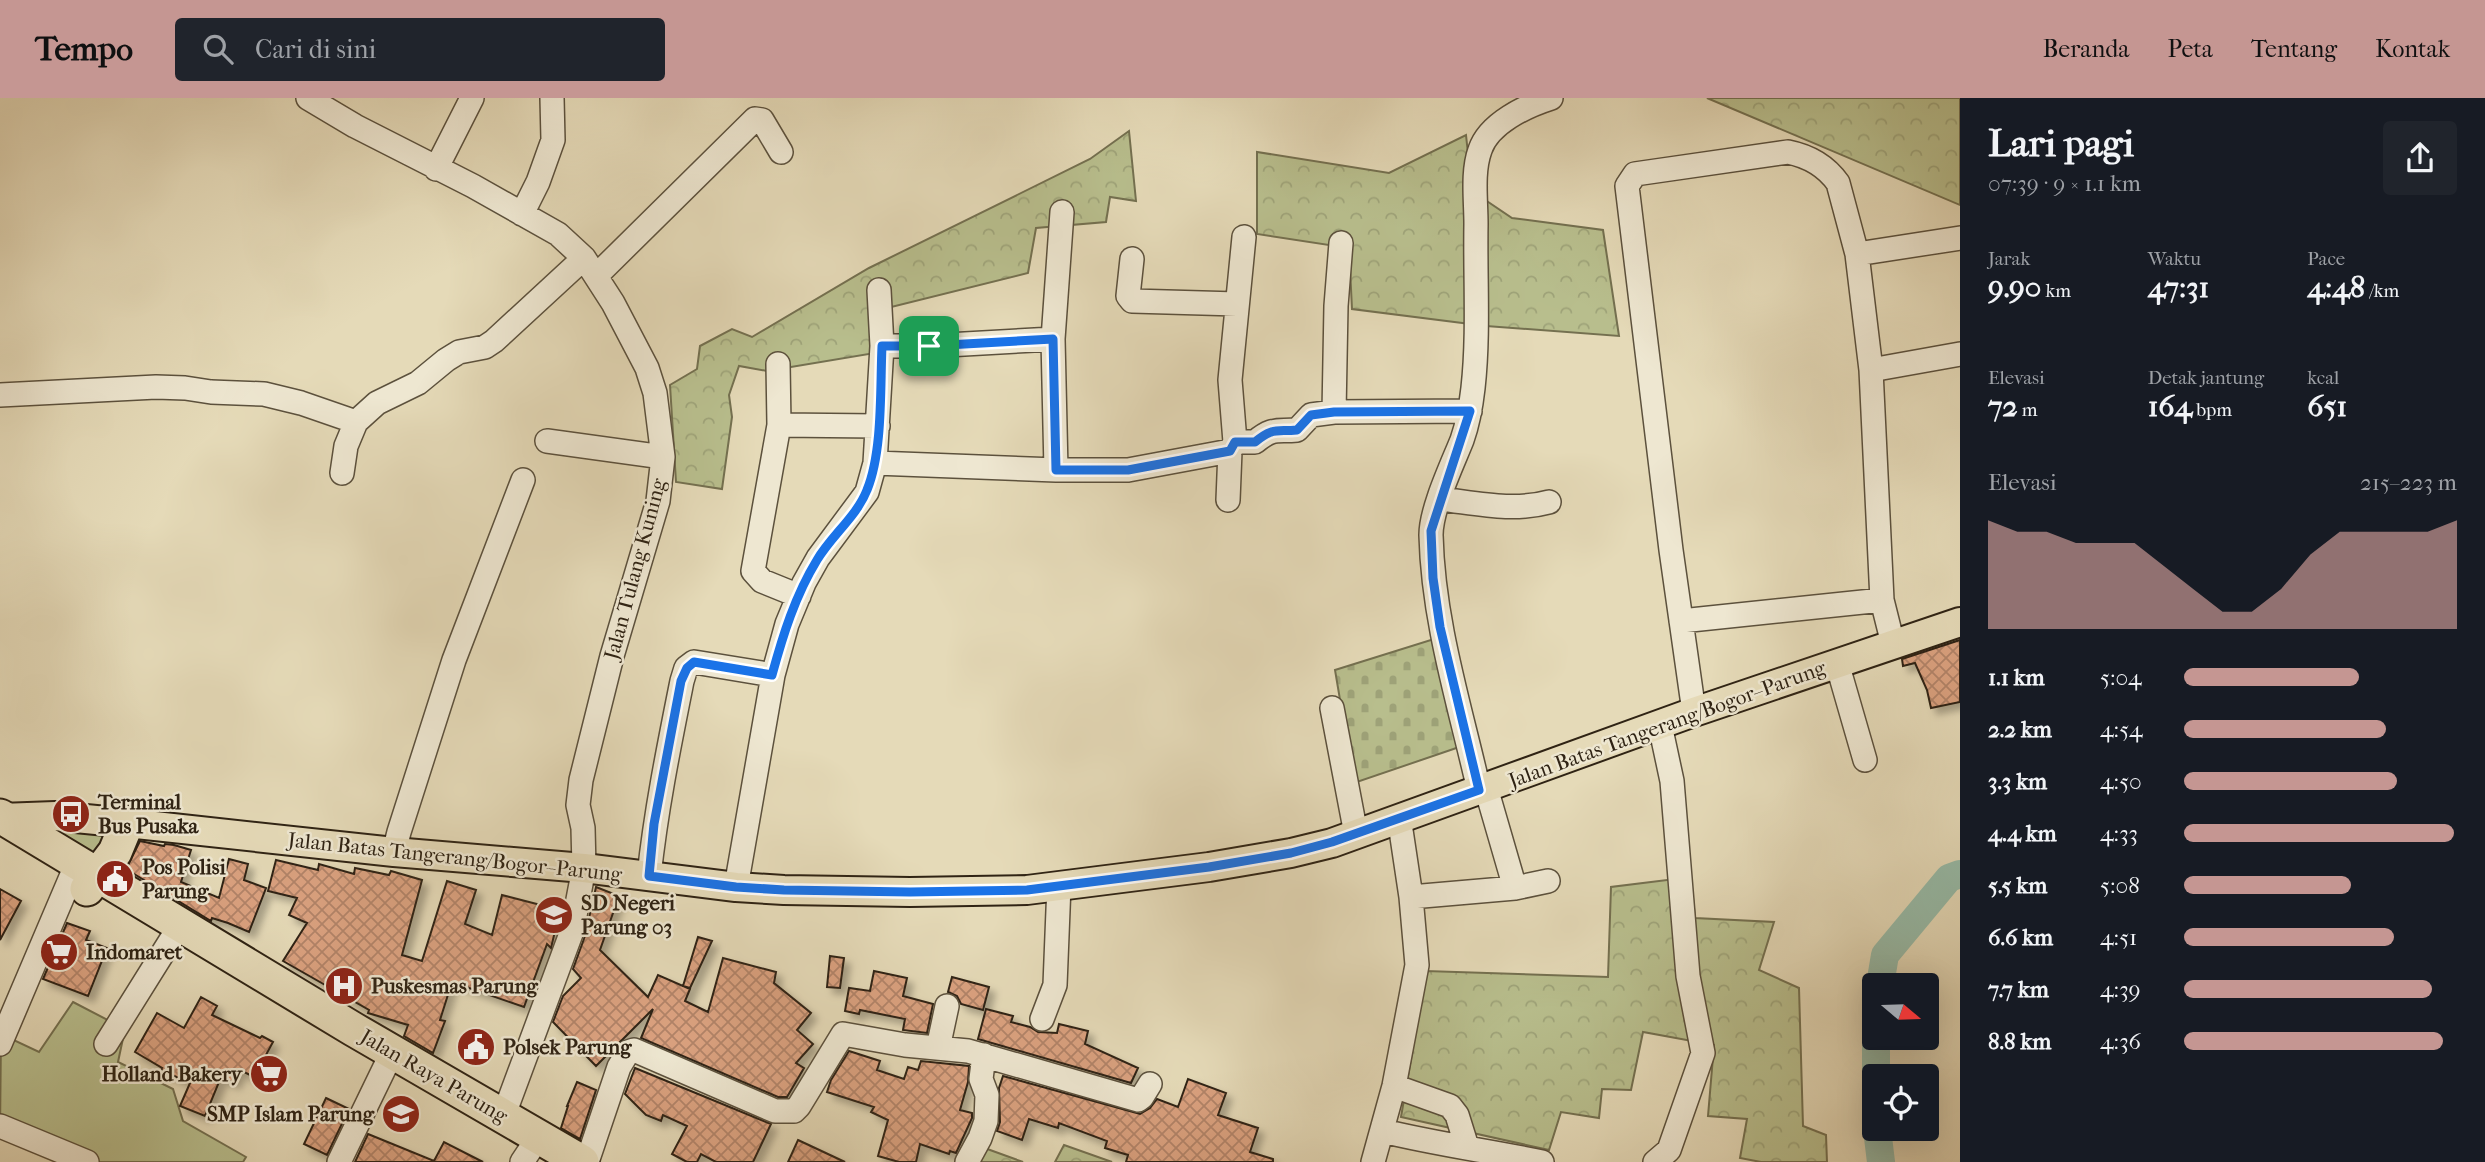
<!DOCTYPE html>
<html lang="id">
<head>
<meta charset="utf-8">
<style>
	body { margin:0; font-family:"IM FELL French Canon",serif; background:#20242c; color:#f1f3f6; height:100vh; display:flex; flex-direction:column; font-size:26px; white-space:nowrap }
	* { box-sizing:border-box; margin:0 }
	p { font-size:23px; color:#9ea1a6 }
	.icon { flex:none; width:38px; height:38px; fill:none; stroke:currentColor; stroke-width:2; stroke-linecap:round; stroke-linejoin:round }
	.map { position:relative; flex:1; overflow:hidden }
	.sheet { display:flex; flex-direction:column; background:#171b24; width:525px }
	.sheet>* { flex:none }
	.needle { width:46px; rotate:109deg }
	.fabs { position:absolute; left:1862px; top:875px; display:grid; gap:14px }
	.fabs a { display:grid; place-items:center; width:77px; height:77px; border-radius:7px; background:#171b24; box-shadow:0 7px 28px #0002; font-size:35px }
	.pin { position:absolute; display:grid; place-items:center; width:60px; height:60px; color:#fff; margin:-30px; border-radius:14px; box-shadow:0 4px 10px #0006 }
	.round { display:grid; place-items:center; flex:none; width:74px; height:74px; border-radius:7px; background:#20242c }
	.headline { display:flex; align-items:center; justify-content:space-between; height:119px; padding:0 28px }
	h1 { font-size:38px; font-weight:700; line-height:52px }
	.metrics { display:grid; grid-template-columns:repeat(3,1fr); gap:10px; height:119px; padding:7px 28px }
	.metrics div { display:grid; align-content:center }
	.metrics b { font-size:30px; font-weight:700 }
	.metrics small { font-size:19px; font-weight:400 }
	.metrics p { font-size:19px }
	.chart { height:196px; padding:14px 28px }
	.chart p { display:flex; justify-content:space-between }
	.chart svg { width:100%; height:126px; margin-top:7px; fill:#c59692; opacity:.7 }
	ul { padding:0 28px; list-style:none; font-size:23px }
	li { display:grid; grid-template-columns:112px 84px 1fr; align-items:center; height:52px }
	li i { height:18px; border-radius:9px; background:#c59692 }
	header { display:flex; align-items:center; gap:42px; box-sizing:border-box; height:98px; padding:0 35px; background:#c59692; color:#111 }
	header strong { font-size:33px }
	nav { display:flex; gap:38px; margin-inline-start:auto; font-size:24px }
	.search { width:490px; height:63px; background:#20242c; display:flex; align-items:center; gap:18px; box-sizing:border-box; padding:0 24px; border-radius:7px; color:#9ea1a6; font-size:26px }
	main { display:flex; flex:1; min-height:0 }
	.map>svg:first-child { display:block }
	.green { fill:#b8be8d; stroke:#747050; stroke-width:2 }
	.forest { fill:url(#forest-crowns); stroke:#747050; stroke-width:2 }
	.cemetery { fill:url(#cemetery-stones); stroke:#747050; stroke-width:2 }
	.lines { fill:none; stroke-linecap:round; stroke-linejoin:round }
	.river { stroke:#97bba8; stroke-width:28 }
	.building { fill:url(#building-cross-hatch); stroke:#2f2314; stroke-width:2; filter:url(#shadow) }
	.minor-casing { stroke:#5c513d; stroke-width:26 }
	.major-casing { stroke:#2f2314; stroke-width:32 }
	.highway-casing { stroke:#2f2314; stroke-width:37 }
	.minor { stroke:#eee7d1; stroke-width:23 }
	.major { stroke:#e5dab8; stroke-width:28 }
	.highway { stroke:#e5dab8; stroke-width:33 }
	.route-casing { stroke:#fff; stroke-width:14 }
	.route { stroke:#1a73e8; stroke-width:9 }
	.labels { text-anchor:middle; stroke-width:5; stroke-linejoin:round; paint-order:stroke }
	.street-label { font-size:21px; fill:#2f2314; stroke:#eee7d1 }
	.poi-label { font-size:21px; font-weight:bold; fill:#2f2314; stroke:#eee7d1; text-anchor:start }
</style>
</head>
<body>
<header>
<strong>Tempo</strong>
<div class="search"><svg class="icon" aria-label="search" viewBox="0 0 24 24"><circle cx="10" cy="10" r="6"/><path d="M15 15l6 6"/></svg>Cari di sini</div>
<nav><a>Beranda</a><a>Peta</a><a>Tentang</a><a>Kontak</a></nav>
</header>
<main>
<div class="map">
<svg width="1960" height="1064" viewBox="0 0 1960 1064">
	<defs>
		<pattern id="forest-crowns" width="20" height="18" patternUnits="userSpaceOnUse" patternTransform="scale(1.75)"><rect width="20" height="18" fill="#b8be8d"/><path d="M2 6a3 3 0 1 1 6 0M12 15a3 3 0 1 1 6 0" fill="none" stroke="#9ea379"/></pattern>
		<pattern id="cemetery-stones" width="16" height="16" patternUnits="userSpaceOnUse" patternTransform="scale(1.75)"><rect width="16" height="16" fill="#b8be8d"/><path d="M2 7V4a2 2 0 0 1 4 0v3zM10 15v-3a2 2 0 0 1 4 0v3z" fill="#9ea379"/></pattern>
		<pattern id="building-cross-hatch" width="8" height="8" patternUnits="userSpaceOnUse" patternTransform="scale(1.75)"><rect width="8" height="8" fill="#daa17f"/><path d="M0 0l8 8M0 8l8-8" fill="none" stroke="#b18367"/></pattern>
		<filter id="shadow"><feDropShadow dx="6" dy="6" stdDeviation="3.5" flood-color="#0004"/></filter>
	</defs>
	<rect width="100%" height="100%" fill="#e5dab8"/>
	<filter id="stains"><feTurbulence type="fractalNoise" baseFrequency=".00286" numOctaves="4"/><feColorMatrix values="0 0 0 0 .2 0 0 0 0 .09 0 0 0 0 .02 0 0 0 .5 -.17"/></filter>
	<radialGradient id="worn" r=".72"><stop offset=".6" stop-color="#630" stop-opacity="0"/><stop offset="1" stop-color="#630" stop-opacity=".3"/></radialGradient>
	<!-- green -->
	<path class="green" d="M53,726L106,731L99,762L47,737Z
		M73,904L125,931L118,964L173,991L183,1023L246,1059L243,1064H57L0,1036L1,936L39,954Z"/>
	<!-- forest -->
	<path class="forest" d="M1707,0H1960V107Z
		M1129,33L1136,103L1110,99L1106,124L1036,130L1028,175L871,214L875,255L767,273L739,268L729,297L732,319L722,391L676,384L670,287L697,271L700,248L732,231L752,239L869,170L1090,61Z
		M1466,37L1472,93L1512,120L1603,132L1619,238L1486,228L1352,211L1349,150L1257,136V54L1389,75Z
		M1691,779L1695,820L1774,824L1759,872L1799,890L1803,1028L1826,1037L1827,1064H1761L1740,1060L1747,1021L1708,1018L1714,947L1643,934L1631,992L1602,991L1599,1020L1561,1014L1549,1052L1401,1019L1426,873L1608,879L1611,789Z
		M1064,1047L1112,1064H1055Z
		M979,1048L1023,1064H971Z"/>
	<!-- cemetery -->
	<path class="cemetery" d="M1450,536L1471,645L1354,685L1335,572Z"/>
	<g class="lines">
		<!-- river -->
		<path class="river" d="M1880,887L1885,857L1949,780L1960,776
			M1876,940V978
			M1877,1031L1881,1064"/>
	</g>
	<!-- building -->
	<path class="building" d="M1960,542V604L1931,610L1927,592L1915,565L1903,568L1902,561Z
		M140,743L164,748L165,746L174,747L191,752L181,784L219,800L229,761L248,766L244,782L266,790L249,834L228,825L212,820L211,823L126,771Z
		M276,762L318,772L319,766L354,776L355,770L389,777L391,773L422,782L402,857L422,863L447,783L476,792L465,826L492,837L502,797L560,812L551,850L547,846L524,909L452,884L440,922L445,923L433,955L404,938L408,927L368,915L369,912L283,863L307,825L289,817L297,800L268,793Z
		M596,789L619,798L600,852L648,899L658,877L690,891L685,903L708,914L723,860L776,874L774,885L811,915L797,932L813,946L796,965L804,970L787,999H778L641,940L653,911L596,968L553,924L563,898L581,880L573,871L585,838Z
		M0,791L21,803L0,842Z
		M67,825L90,833L86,842L107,850L88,898L43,881Z
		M698,839L712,843L690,890L683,888Z
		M830,858L844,860L840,890L827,889Z
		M874,873L907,880L903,898L933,906L927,935L903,932L905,921L860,912L859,916L845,913L849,890L870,893Z
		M952,879L989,889L983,912L961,906L957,898L948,894Z
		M201,899L217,908L212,917L260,940L262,938L273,944L254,979L240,972L234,985L221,979L205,1018L180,1008L190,985L161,972L162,970L135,954L157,915L184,930Z
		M986,911L1013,918L1011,924L1030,929L1038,934L1057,935L1059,926L1088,933L1085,946L1138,970L1131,985L978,941Z
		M849,953L880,963L877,972L904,981L908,969L918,972L921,963L969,968L968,984L960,1012L972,1015V1020L956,1055L950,1053L949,1056L920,1046L916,1064H899L878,1058L888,1022L871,1014L874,1009L827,994L831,982Z
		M635,970L771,1026L753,1064H716L701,1056L697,1064H687L672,1056L687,1028L663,1017L661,1023L646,1017L625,996Z
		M1003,978L1140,1016L1150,1010L1157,1001L1178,1009L1188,981L1226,995L1218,1017L1258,1030L1250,1054L1273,1061V1064H1126L1128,1057L1105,1050L1107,1043L1059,1025L1058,1030L1029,1021L1022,1042L997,1033L1000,1024L999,990Z
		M577,984L596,992L580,1041L561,1030L568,1008H567Z
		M326,1000L349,1011L327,1057L304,1046Z
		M368,1036L434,1063L444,1044L483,1064H355Z
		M798,1042L845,1064H788Z"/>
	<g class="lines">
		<defs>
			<path id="minor" d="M308,0L355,28L473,88L558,136L584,160L613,205L647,270L655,295L663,359L658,403L612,558L581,682L578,707L583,730L584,770L572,833L503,1019
				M436,71L472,0
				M522,116L538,84L553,42L552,0
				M1857,156L1960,140
				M1132,161L1128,198L1132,203L1237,206
				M596,178L755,21L762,22L781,54
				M882,248H929L1053,241
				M778,266L779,327L753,473L762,483L799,498
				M1871,272L1960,256
				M0,297L156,289L185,290L211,294L264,296L301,305L356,324L377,305L418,285L446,262L459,254L485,249L494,243L584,160
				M1334,314L1336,208L1341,145
				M779,327L878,328
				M547,343L663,359
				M1235,344H1255C1273,329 1276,334 1297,332L1311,317L1334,314L1470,313
				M875,365L1056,372H1128L1230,353
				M1056,372L1053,241L1062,114
				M342,375L346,348L356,324
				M1440,401C1476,405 1513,414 1549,404
				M1228,402L1230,353L1235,344L1230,282L1244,139
				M1681,523L1882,502
				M1837,565L1865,662
				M1332,610L1356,736
				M1694,614L1671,452L1627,88L1635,76L1788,54C1808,58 1826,68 1838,85L1857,156L1871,272L1882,502L1893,546
				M1486,690L1515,790
				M1479,692C1460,608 1433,524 1431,437C1431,411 1452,367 1462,342C1468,325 1471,308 1473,290C1479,236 1475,180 1476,126C1476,102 1472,74 1480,52C1489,25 1526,8 1551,0
				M394,754L399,734L454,562L523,382
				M649,778C656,712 669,648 682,583L686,570L694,564L773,577
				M736,789L773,577L787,526L804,485L818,460L867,394L875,365L882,248L879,192
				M1411,799L1515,790L1548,783
				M1042,921L1055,887L1059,787
				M0,946L77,765
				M106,946L171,842
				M938,950L947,908
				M1394,988L1450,1008L1457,1017L1467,1049
				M0,1028L87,1064
				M1383,1033C1436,1046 1489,1053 1542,1064
				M339,1064L386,967
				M522,1064L530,1052
				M587,1064L619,969L628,954L634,952L775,1013H794L799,1008L843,936L905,947L968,953L1138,1002L1142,999L1150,986
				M967,1064L980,1040L986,1023L987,997L981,981L984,957
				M1373,1064L1394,988L1417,867L1411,799L1399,719
				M1655,1064L1669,1052L1703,955L1688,878L1672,683L1660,627"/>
			<path id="major" d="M0,720L55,718L127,725L394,754L584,770L736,789L784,792L910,794L1027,792L1209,769L1291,755L1332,745L1694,614L1960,524"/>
			<path id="highway" d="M0,718L353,931L582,1064
				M87,791L115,754L127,725"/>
		</defs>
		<!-- minor casing -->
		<use href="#minor" class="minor-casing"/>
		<!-- major casing -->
		<use href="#major" class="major-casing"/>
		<!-- highway casing -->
		<use href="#highway" class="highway-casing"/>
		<!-- minor -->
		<use href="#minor" class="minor"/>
		<!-- major -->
		<use href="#major" class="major"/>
		<!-- highway -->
		<use href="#highway" class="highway"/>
	</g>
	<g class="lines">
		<defs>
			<path id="route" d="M1053,241L1056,372H1128L1230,353L1235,344H1255C1273,329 1276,334 1297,332L1311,317L1334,314L1470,313L1431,433L1433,480L1440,529L1479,692L1332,744L1291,755L1209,769L1027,792L910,794L784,792L736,789L649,778L654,726L681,583L687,570L694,564L772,577C783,537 795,498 817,462C831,438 857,418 867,392C883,353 880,290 882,248H929Z"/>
		</defs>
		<!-- route casing -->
		<use href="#route" class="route-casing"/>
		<!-- route -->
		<use href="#route" class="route"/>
	</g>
	<!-- icons -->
	<defs>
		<symbol id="bus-disc" viewBox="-11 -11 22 22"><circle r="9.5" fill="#8f2418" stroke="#eee7d1"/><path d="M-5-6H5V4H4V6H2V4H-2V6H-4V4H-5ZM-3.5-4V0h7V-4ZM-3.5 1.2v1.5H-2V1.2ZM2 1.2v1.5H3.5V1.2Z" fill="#fff"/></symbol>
		<symbol id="civic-disc" viewBox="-11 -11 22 22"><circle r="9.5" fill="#8f2418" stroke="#eee7d1"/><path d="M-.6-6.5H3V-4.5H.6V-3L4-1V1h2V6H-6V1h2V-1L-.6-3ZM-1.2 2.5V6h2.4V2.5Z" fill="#fff"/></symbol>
		<symbol id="school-disc" viewBox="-11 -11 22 22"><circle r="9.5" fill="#8f2418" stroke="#eee7d1"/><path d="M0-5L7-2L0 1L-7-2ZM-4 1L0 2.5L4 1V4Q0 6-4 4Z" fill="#fff"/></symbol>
		<symbol id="supermarket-disc" viewBox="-11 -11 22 22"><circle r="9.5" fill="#8f2418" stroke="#eee7d1"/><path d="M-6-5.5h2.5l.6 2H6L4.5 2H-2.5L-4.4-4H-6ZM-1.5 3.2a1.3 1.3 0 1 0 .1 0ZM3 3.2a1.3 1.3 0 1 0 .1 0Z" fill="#fff"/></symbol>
		<symbol id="hospital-disc" viewBox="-11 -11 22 22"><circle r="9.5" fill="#8f2418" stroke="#eee7d1"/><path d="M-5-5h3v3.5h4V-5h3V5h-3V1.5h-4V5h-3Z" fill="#fff"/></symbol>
	</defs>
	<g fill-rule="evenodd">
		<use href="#bus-disc" x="49" y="694" width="44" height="44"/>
		<use href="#civic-disc" x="93" y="759" width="44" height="44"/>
		<use href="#school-disc" x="532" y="795" width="44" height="44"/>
		<use href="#supermarket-disc" x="37" y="832" width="44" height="44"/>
		<use href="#hospital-disc" x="322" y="866" width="44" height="44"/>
		<use href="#civic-disc" x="454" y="927" width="44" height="44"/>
		<use href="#supermarket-disc" x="247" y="954" width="44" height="44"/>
		<use href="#school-disc" x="379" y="994" width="44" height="44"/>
	</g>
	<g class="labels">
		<!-- street labels -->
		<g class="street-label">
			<text transform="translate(635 471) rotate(-75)" y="7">Jalan Tulang Kuning</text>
			<text transform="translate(1667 626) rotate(-20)" y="7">Jalan Batas Tangerang/Bogor–Parung</text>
			<text transform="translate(455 759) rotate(6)" y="7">Jalan Batas Tangerang/Bogor–Parung</text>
			<text transform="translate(434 978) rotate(30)" y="7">Jalan Raya Parung</text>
		</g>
		<!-- poi labels -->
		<g class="poi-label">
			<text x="98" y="711">Terminal<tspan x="98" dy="24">Bus Pusaka</tspan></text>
			<text x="142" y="776">Pos Polisi<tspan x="142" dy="24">Parung</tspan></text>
			<text x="581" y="812">SD Negeri<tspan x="581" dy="24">Parung 03</tspan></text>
			<text x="86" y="861">Indomaret</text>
			<text x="371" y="895">Puskesmas Parung</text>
			<text x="503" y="956">Polsek Parung</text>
			<text x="242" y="983" text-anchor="end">Holland Bakery</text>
			<text x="374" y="1023" text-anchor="end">SMP Islam Parung</text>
		</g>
	</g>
	<rect width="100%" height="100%" filter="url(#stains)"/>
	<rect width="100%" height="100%" fill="url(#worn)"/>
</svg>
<div class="fabs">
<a><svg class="needle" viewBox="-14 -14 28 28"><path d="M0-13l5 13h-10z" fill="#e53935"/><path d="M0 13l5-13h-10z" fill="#9ea1a6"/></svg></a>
<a><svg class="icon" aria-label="locate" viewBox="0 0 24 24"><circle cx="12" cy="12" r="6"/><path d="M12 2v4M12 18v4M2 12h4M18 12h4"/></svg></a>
</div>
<div class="pin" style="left:929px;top:248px;background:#1e9e55"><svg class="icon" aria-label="arrive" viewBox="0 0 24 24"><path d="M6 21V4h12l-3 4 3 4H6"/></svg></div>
</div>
<section class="sheet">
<div class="headline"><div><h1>Lari pagi</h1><p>07:39 · 9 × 1.1 km</p></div><a class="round"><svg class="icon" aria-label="share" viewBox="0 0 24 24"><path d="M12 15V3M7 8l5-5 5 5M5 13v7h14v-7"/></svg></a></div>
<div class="metrics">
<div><p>Jarak</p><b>9.90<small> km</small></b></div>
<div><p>Waktu</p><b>47:31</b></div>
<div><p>Pace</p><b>4:48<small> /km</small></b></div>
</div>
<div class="metrics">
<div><p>Elevasi</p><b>72<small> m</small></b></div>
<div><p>Detak jantung</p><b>164<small> bpm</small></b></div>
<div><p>kcal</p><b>651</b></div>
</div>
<div class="chart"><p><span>Elevasi</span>215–223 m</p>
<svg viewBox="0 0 160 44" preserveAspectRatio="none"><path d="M0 44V6L10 10L20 10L30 14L40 14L50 14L60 22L70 30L80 38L90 38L100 30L110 18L120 10L130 10L140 10L150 10L160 6V44z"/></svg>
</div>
<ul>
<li><b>1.1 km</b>5:04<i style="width:64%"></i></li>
<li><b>2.2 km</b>4:54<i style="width:74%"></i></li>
<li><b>3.3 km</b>4:50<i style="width:78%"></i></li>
<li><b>4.4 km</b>4:33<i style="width:99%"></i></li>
<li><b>5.5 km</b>5:08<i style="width:61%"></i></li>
<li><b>6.6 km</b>4:51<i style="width:77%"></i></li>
<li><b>7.7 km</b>4:39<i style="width:91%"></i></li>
<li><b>8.8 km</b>4:36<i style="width:95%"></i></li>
</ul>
</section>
</main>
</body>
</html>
